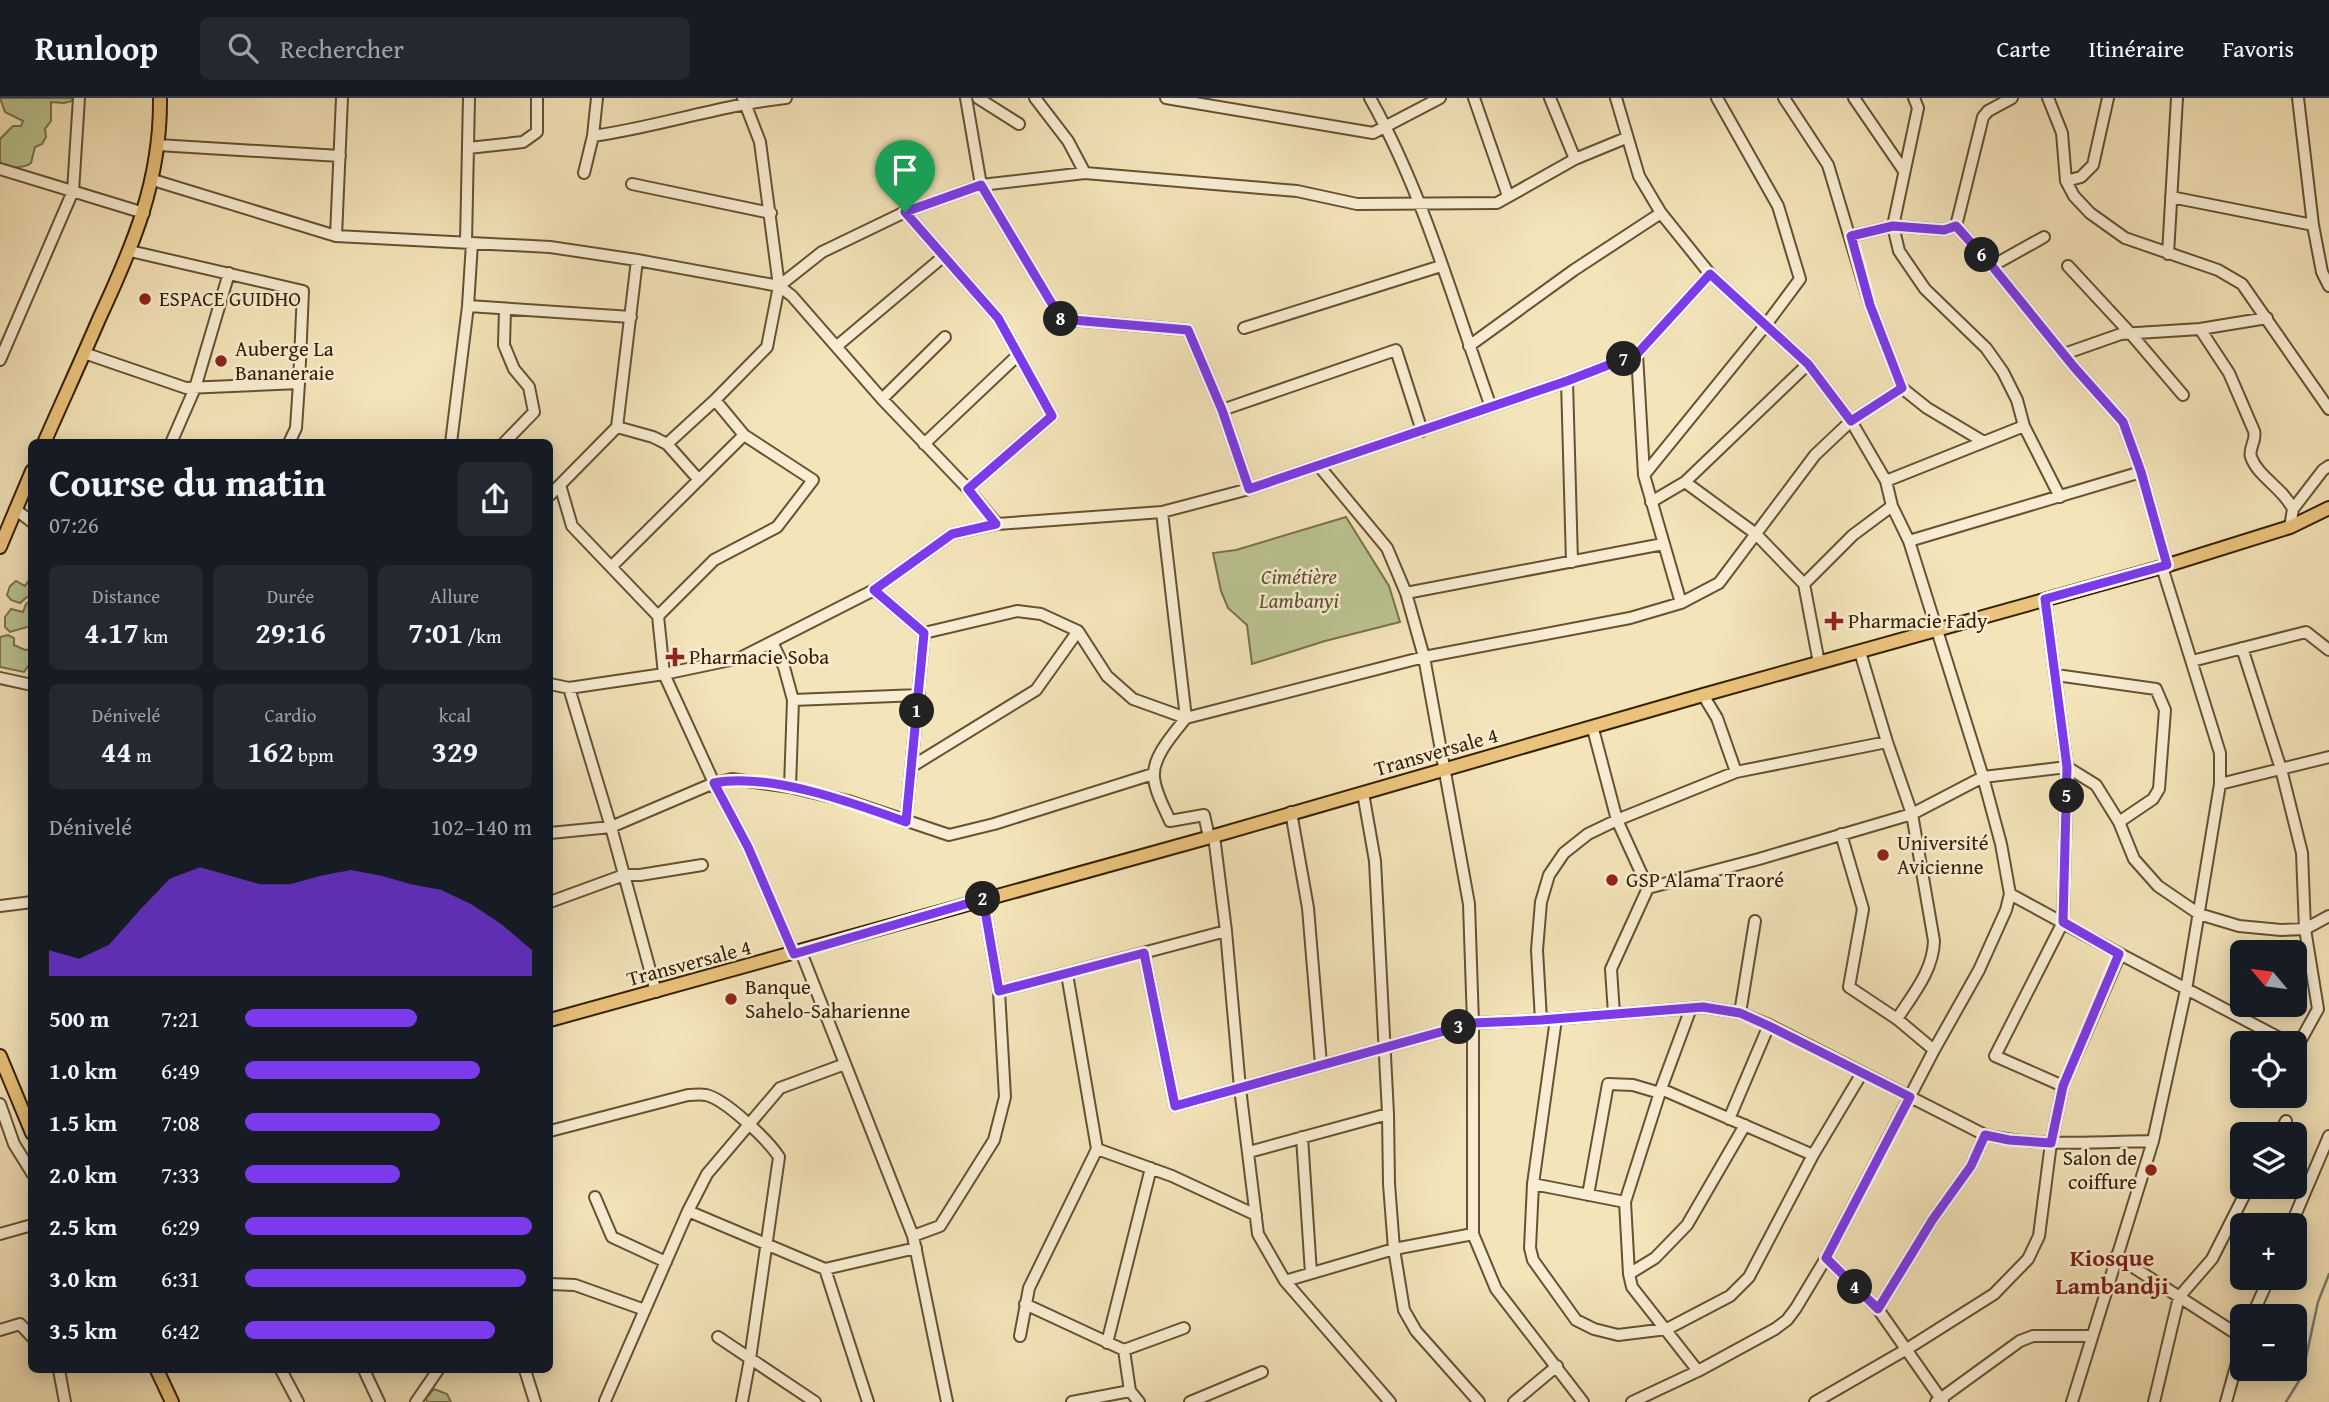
<!DOCTYPE html>
<html lang="fr">
<head>
<meta charset="utf-8">
<style>
	body { margin:0; font-family:"Gentium Book Plus",serif; background:#242831; color:#f1f3f6; height:100vh; display:flex; flex-direction:column; font-size:26px; white-space:nowrap }
	* { box-sizing:border-box; margin:0 }
	p { font-size:23px; color:#9ea1a6 }
	.icon { flex:none; width:38px; height:38px; fill:none; stroke:currentColor; stroke-width:2; stroke-linecap:round; stroke-linejoin:round }
	.map { position:relative; flex:1; overflow:hidden }
	.panel { position:absolute; left:28px; top:341px; width:525px; height:934px; display:flex; flex-direction:column; background:#171b24; border-radius:10px; box-shadow:0 4px 18px #0003 }
	.panel>* { flex:none }
	.needle { width:46px; rotate:299deg }
	.controls { position:absolute; left:2230px; top:842px; display:grid; gap:14px }
	.controls a { display:grid; place-items:center; width:77px; height:77px; border-radius:10px; background:#171b24; box-shadow:0 4px 18px #0003; font-size:35px }
	.pin { position:absolute; display:grid; place-items:center; width:60px; height:60px; color:#fff; margin:-72px -30px; border-radius:50% 50% 50% 0; rotate:-45deg; box-shadow:0 0 7px #0007 }
	.pin .icon { rotate:45deg }
	.km { position:absolute; width:35px; height:35px; margin:-18px; border-radius:50%; background:#222; color:#fff; font-size:19px; line-height:35px; text-align:center }
	.round { display:grid; place-items:center; flex:none; width:74px; height:74px; border-radius:10px; background:#242831 }
	.overview { display:flex; align-items:center; justify-content:space-between; height:119px; padding:0 21px }
	h1 { font-size:38px; font-weight:700; line-height:52px }
	.figures { display:grid; grid-template-columns:repeat(3,1fr); gap:10px; height:119px; padding:7px 21px }
	.figures div { display:grid; align-content:center; border-radius:10px; background:#242831; text-align:center }
	.figures b { font-size:30px; font-weight:700 }
	.figures small { font-size:19px; font-weight:400 }
	.figures p { font-size:19px }
	.chart { height:196px; padding:14px 21px }
	.chart p { display:flex; justify-content:space-between }
	.chart svg { width:100%; height:126px; margin-top:7px; fill:#7c3aed; opacity:.7 }
	ul { padding:0 21px; list-style:none; font-size:23px }
	li { display:grid; grid-template-columns:112px 84px 1fr; align-items:center; height:52px }
	li i { height:18px; border-radius:9px; background:#7c3aed }
	header { display:flex; align-items:center; gap:42px; box-sizing:border-box; height:98px; padding:0 35px; background:#171b24; border-bottom:2px solid #363941 }
	header strong { font-size:33px }
	nav { display:flex; gap:38px; margin-inline-start:auto; font-size:24px }
	.search { width:490px; height:63px; background:#242831; display:flex; align-items:center; gap:18px; box-sizing:border-box; padding:0 24px; border-radius:10px; color:#9ea1a6; font-size:26px }
	.map>svg:first-child { display:block }
	.green { fill:#bac490; stroke:#78724a; stroke-width:2 }
	.lines { fill:none; stroke-linecap:round; stroke-linejoin:round }
	.stream { stroke:#777d72; stroke-width:2.5 }
	.minor-casing { stroke:#665131; stroke-width:14 }
	.major-casing { stroke:#362004; stroke-width:16 }
	.minor { stroke:#f8edd2; stroke-width:10 }
	.major { stroke:#eac27c; stroke-width:12 }
	.route-casing { stroke:#fff; stroke-width:14 }
	.route { stroke:#7c3aed; stroke-width:9 }
	.poi-dot { fill:#8f2418; stroke:#f8edd2; stroke-width:2.5 }
	.labels { text-anchor:middle; stroke-width:5; stroke-linejoin:round; paint-order:stroke }
	.poi-label { font-size:21px; fill:#362004; stroke:#f8edd2; text-anchor:start }
	.park-label { font-size:21px; font-style:italic; fill:#5e512e; stroke:#f8edd2 }
	.street-label { font-size:21px; fill:#362004; stroke:#f8edd2 }
	.quarter-label { font-size:24px; font-weight:bold; fill:#7a1f14; stroke:#f8edd2 }
</style>
</head>
<body>
<header>
<strong>Runloop</strong>
<div class="search"><svg class="icon" aria-label="search" viewBox="0 0 24 24"><circle cx="10" cy="10" r="6"/><path d="M15 15l6 6"/></svg>Rechercher</div>
<nav><a>Carte</a><a>Itinéraire</a><a>Favoris</a></nav>
</header>
<div class="map">
<svg width="2329" height="1304" viewBox="0 0 2329 1304">
	<rect width="100%" height="100%" fill="#f4e4b9"/>
	<filter id="stains"><feTurbulence type="fractalNoise" baseFrequency=".00286" numOctaves="4"/><feColorMatrix values="0 0 0 0 .2 0 0 0 0 .09 0 0 0 0 .02 0 0 0 .5 -.17"/></filter>
	<radialGradient id="worn" r=".72"><stop offset=".6" stop-color="#630" stop-opacity="0"/><stop offset="1" stop-color="#630" stop-opacity=".3"/></radialGradient>
	<!-- green -->
	<path class="green" d="M0,0H73L72,3L64,5L51,4V23L45,31L46,39L42,46L35,49L31,65C23,71 8,70 0,65V41L13,28H21L23,23L5,14Z
		M1346,419L1389,488L1400,524L1325,543L1252,566L1247,527L1228,510L1221,493L1213,455L1236,452Z
		M31,479V499H27L20,505L11,502L7,497L10,488L16,483L25,488Z
		M31,502V528L10,534L5,529V519L11,511L23,514L26,506Z
		M8,537L14,540V547L25,552L31,551V564L24,574L0,569V539Z
		M434,1291L447,1296L451,1304H427L426,1300Z"/>
	<g class="lines">
		<!-- stream -->
		<path class="stream" d="M2286,1304L2302,1278L2318,1204L2329,1176"/>
		<defs>
			<path id="minor" d="M743,0L760,44L779,188L792,198L882,301L968,391L997,426
				M966,0L981,87L1061,221L1188,232L1222,312L1249,391
				M978,0L1019,26
				M1035,0L1068,43L1085,75
				M1166,0L1373,35L1440,0
				M1370,0C1424,96 1454,206 1491,309
				M1474,0L1508,98
				M1550,0L1575,61
				M1616,0L1639,78L1661,115L1710,176L1808,266L1851,323L1886,383L1892,408L1909,443L1983,679L2001,746L2010,796L2006,812L1979,872L1934,952L1826,1160L1796,1210L1787,1222L1775,1231L1698,1273L1632,1304
				M1784,0L1828,67L1870,207L1902,290L1927,310L1984,344
				M1854,0L1904,73
				M1914,0L1918,10L1893,128L1899,153L1925,191L1986,250L2003,274L2017,302L2024,328L2060,399
				M2012,0L1988,13L1983,19L1956,128L1992,168L2074,269L2123,324L2141,374L2167,467
				M2048,0L2062,35L2066,83L2081,79L2093,67L2108,0
				M2298,0L2313,127L2322,174L2329,188
				M593,38C658,29 720,7 786,0
				M158,47L340,58
				M468,50L523,44L537,34V0
				M0,71L144,115
				M584,75L593,38L597,0
				M153,82L336,138L550,149L637,162L779,188
				M2066,83L2074,98L2090,115L2125,140L2218,172L2242,186L2329,311
				M632,86L771,115
				M2171,99L2313,127
				M905,114L998,220L1052,318L968,391
				M336,138L342,0
				M1851,138L1893,128L1944,132L1956,128
				M466,144L469,0
				M130,153L303,193L299,285
				M2168,156L2177,0
				M1992,168L2044,139
				M2068,168L2131,236L2183,297
				M468,208L631,219
				M1244,230L1441,168
				M2200,231L2229,275L2254,333C2257,343 2248,350 2251,359C2258,379 2283,390 2293,411
				M837,248L944,158
				M1469,248L1574,172L1661,115
				M84,255L186,290L299,285L296,330L289,345
				M1637,256L1644,377L1681,505
				M2064,256L2121,236L2200,231L2267,220
				M0,262L73,93L79,0
				M1567,283L1572,464
				M882,301L945,239
				M1222,312L1396,252L1422,333
				M617,329L653,339L667,346L699,382
				M171,345L195,290L229,175
				M451,345L468,208L472,145
				M504,345L534,314L529,289L514,271L504,247L505,212
				M667,346L715,302L767,249L779,188L822,154L905,114L981,87L1085,75L1297,93L1357,106L1497,105L1575,61L1626,40
				M924,346L1018,257
				M1319,368L1387,450L1406,495L1424,559L1469,806L1473,925V1136L1496,1191L1583,1304
				M1644,377L1765,228L1800,181L1778,108L1717,0
				M1886,383L2024,328
				M1685,384L1756,436L1804,486L1853,437L1892,408
				M560,387L572,428L658,518L664,576L714,685L748,749L794,856
				M550,397L617,329L637,162
				M1651,404L1685,384L1808,266
				M15,411L32,424
				M2290,429L2293,411L2323,372L2329,368
				M1909,443L2141,374
				M612,468L744,337
				M1804,486L1819,565
				M874,492L924,535L906,724
				M1406,495L1663,446
				M2045,501L2067,669L2063,824L1995,958L2063,988
				M658,518L714,462L777,429L813,382L744,337L715,302
				M924,535L1017,513L1041,516L1078,533L1107,578L1133,601L1186,620L1162,414
				M772,544L784,569L793,602L790,689
				M2242,550L2281,671L2302,755L2305,831L2318,911L2297,949L2294,947
				M1860,554L1887,644L1912,716L1934,843C1933,873 1913,896 1897,921
				M2192,563L2306,534L2329,552
				M2056,577L2156,591L2165,612L2159,691L2153,701L2119,724
				M0,580L32,587
				M550,586L569,590L664,576L740,560L874,492L952,436L997,426L1162,414L1249,391L1567,283L1637,256L1710,176
				M569,590L611,729L656,894
				M1703,597L1717,620L1736,674
				M793,602L919,597
				M1593,631L1617,722L1648,790
				M911,669L1036,592L1078,533
				M2220,686L2329,659
				M1363,695L1375,763L1388,1016L1389,1086L1394,1151L1404,1212L1416,1233L1479,1304
				M1291,714L1308,810L1321,966
				M550,735L611,729L714,685L732,681L790,689L848,703L949,737L994,726L1153,676
				M1841,736L1863,811L1849,889L1897,921L1934,952
				M1214,738L1226,833L1240,990L1258,1136L1285,1183L1390,1304
				M1209,739L1204,717L1170,723C1164,709 1155,694 1154,679C1152,659 1174,635 1186,620L1424,559L1630,520L1681,505L1719,485L1815,357L1851,323L1902,290
				M2010,796L2120,856L2289,945
				M550,804L624,777H640L702,767
				M0,808L32,804
				M801,854L913,1138L947,1304
				M1144,855L1175,1008L1473,925L1541,922L1703,909L1740,915L1769,927L1985,1037C2040,1049 2097,1044 2153,1043
				M999,893L1226,833
				M1691,910L1661,991L1625,1104L1629,1176L1632,1189L1698,1273
				M1740,915L1755,823
				M1614,916L1611,871L1648,790L1759,761L1912,716L1983,679L2067,669L2096,687L2119,724L2134,761L2158,788L2199,816L2239,828L2281,832L2305,831L2329,818
				M1556,921L1533,1086L1530,1150L1533,1162L1576,1222L1594,1231L1618,1237L1667,1231L1730,1198L1749,1179L1813,1057L1862,975
				M1541,922L1537,852L1541,804L1549,777L1564,755L1588,736L1617,722L1736,674L1887,644
				M1661,991L1813,1057
				M0,1006L14,1046L32,1075
				M1729,1021L1769,927
				M550,1033L688,997C694,997 700,996 706,997C725,1001 768,1042 779,1059L750,1261L742,1304
				M2279,1036L2286,1023
				M1302,1039L1311,1175
				M1097,1051L1172,1078L1256,1117
				M1249,1054L1388,1016
				M1533,1086L1625,1104
				M1588,1097L1608,986L1633,987L1660,995
				M595,1099L612,1139L666,1164
				M688,1113L825,1171L916,1150
				M2291,1127L2329,1038
				M0,1136L32,1127
				M913,1138L940,1128L994,1042L1005,999L999,893L983,801
				M2116,1158L2232,1233L2242,1235
				M1826,1160L1878,1211L1943,1304
				M825,1171L868,1304
				M1629,1176L1655,1160L1687,1127L1745,1027
				M1285,1183L1394,1151L1473,1136
				M550,1186L575,1187L645,1212
				M1025,1206L1124,1252L1184,1230
				M1878,1211L1933,1121L1971,1068L1985,1037
				M2252,1218L2269,1180
				M0,1232L20,1226L32,1239
				M1020,1238L1029,1190L1097,1051L1067,876
				M718,1239L815,1304
				M1107,1245L1151,1070
				M59,1272L65,1304
				M281,1272L298,1304
				M364,1272L379,1304
				M525,1272L535,1304
				M1130,1293L1139,1304
				M605,1303L688,1113L707,1076L780,990L845,966
				M416,1304L438,1272
				M1072,1304L1130,1293L1124,1252
				M1190,1304L1262,1274
				M1514,1304L1557,1268
				M1815,1304L1907,1251L1994,1196L2028,1161L2039,1138L2051,1045L2063,988L2120,856
				M1936,1304L2020,1243L2033,1238H2092
				M2072,1304L2153,1043L2186,892L2220,686V655L2162,469
				M2154,1304L2179,1199L2212,1161L2249,1088
				M2226,1304L2242,1247"/>
			<path id="major" d="M44,345C62,304 81,263 99,221C133,148 161,83 160,0
				M0,449L32,373
				M550,922L1214,738L1703,597L2162,469L2290,429L2329,410
				M0,958L32,1035
				M157,1272L172,1304"/>
		</defs>
		<!-- minor casing -->
		<use href="#minor" class="minor-casing"/>
		<!-- major casing -->
		<use href="#major" class="major-casing"/>
		<!-- minor -->
		<use href="#minor" class="minor"/>
		<!-- major -->
		<use href="#major" class="major"/>
	</g>
	<g class="lines">
		<defs>
			<path id="route" d="M981,87L1061,221L1188,232L1222,312L1249,391L1567,283L1637,256L1710,176L1808,266L1851,323L1902,290L1870,207L1851,138L1893,128L1944,132L1956,128L1992,168L2074,269L2123,324L2141,374L2167,467L2045,501L2067,669L2063,824L2119,856L2063,988L2051,1045L2009,1042L1985,1037L1971,1068L1933,1121L1878,1211L1826,1160L1910,999L1769,928L1740,915L1703,909L1541,922L1473,925L1175,1008L1144,855L999,893L983,801L794,856L748,749L714,685C768,674 854,705 906,724L924,535L874,492L952,436L996,426L968,391L1052,318L998,220L905,114Z"/>
		</defs>
		<!-- route casing -->
		<use href="#route" class="route-casing"/>
		<!-- route -->
		<use href="#route" class="route"/>
	</g>
	<!-- markers -->
	<g class="poi-dot">
		<circle cx="145" cy="201" r="7"/>
		<circle cx="221" cy="263" r="7"/>
		<path d="M1830.5 512.5h7v7h7v7h-7v7h-7v-7h-7v-7h7z"/>
		<path d="M671.5 548.5h7v7h7v7h-7v7h-7v-7h-7v-7h7z"/>
		<circle cx="1883" cy="757" r="7"/>
		<circle cx="1612" cy="782" r="7"/>
		<circle cx="731" cy="901" r="7"/>
		<circle cx="2151" cy="1072" r="7"/>
	</g>
	<g class="labels">
		<!-- poi labels -->
		<g class="poi-label">
			<text x="159" y="208">ESPACE GUIDHO</text>
			<text x="235" y="258">Auberge La<tspan x="235" dy="24">Bananeraie</tspan></text>
			<text x="1848" y="530">Pharmacie Fady</text>
			<text x="689" y="566">Pharmacie Soba</text>
			<text x="1897" y="752">Université<tspan x="1897" dy="24">Avicienne</tspan></text>
			<text x="1626" y="789">GSP Alama Traoré</text>
			<text x="745" y="896">Banque<tspan x="745" dy="24">Sahelo-Saharienne</tspan></text>
			<text x="2137" y="1067" text-anchor="end">Salon de<tspan x="2137" dy="24">coiffure</tspan></text>
		</g>
		<!-- park labels -->
		<g class="park-label">
			<text x="1299" y="486">Cimétière<tspan x="1299" dy="24">Lambanyi</tspan></text>
		</g>
		<!-- street labels -->
		<g class="street-label">
			<text transform="translate(1436 654) rotate(-16)" y="7">Transversale 4</text>
			<text transform="translate(689 865) rotate(-15)" y="7">Transversale 4</text>
		</g>
		<!-- quarter labels -->
		<g class="quarter-label">
			<text x="2112" y="1168">Kiosque<tspan x="2112" dy="28">Lambandji</tspan></text>
		</g>
	</g>
	<rect width="100%" height="100%" filter="url(#stains)"/>
	<rect width="100%" height="100%" fill="url(#worn)"/>
</svg>
<div class="controls">
<a><svg class="needle" viewBox="-14 -14 28 28"><path d="M0-13l5 13h-10z" fill="#e53935"/><path d="M0 13l5-13h-10z" fill="#9ea1a6"/></svg></a>
<a><svg class="icon" aria-label="locate" viewBox="0 0 24 24"><circle cx="12" cy="12" r="6"/><path d="M12 2v4M12 18v4M2 12h4M18 12h4"/></svg></a>
<a><svg class="icon" aria-label="layers" viewBox="0 0 24 24"><path d="M12 4l9 5-9 5-9-5zM3 14l9 5 9-5"/></svg></a>
<a>+</a>
<a>−</a>
</div>
<div class="pin" style="left:905px;top:114px;background:#1e9e55"><svg class="icon" aria-label="arrive" viewBox="0 0 24 24"><path d="M6 21V4h12l-3 4 3 4H6"/></svg></div>
<b class="km" style="left:917px;top:613px">1</b>
<b class="km" style="left:983px;top:801px">2</b>
<b class="km" style="left:1459px;top:929px">3</b>
<b class="km" style="left:1855px;top:1189px">4</b>
<b class="km" style="left:2067px;top:698px">5</b>
<b class="km" style="left:1982px;top:157px">6</b>
<b class="km" style="left:1624px;top:261px">7</b>
<b class="km" style="left:1061px;top:221px">8</b>
<section class="panel">
<div class="overview"><div><h1>Course du matin</h1><p>07:26</p></div><a class="round"><svg class="icon" aria-label="share" viewBox="0 0 24 24"><path d="M12 15V3M7 8l5-5 5 5M5 13v7h14v-7"/></svg></a></div>
<div class="figures">
<div><p>Distance</p><b>4.17<small> km</small></b></div>
<div><p>Durée</p><b>29:16</b></div>
<div><p>Allure</p><b>7:01<small> /km</small></b></div>
</div>
<div class="figures">
<div><p>Dénivelé</p><b>44<small> m</small></b></div>
<div><p>Cardio</p><b>162<small> bpm</small></b></div>
<div><p>kcal</p><b>329</b></div>
</div>
<div class="chart"><p><span>Dénivelé</span>102–140 m</p>
<svg viewBox="0 0 160 44" preserveAspectRatio="none"><path d="M0 44V35L10 38L20 33L30 21L40 10L50 6L60 9L70 12L80 12L90 9L100 7L110 9L120 12L130 14L140 19L150 26L160 35V44z"/></svg>
</div>
<ul>
<li><b>500 m</b>7:21<i style="width:60%"></i></li>
<li><b>1.0 km</b>6:49<i style="width:82%"></i></li>
<li><b>1.5 km</b>7:08<i style="width:68%"></i></li>
<li><b>2.0 km</b>7:33<i style="width:54%"></i></li>
<li><b>2.5 km</b>6:29<i style="width:100%"></i></li>
<li><b>3.0 km</b>6:31<i style="width:98%"></i></li>
<li><b>3.5 km</b>6:42<i style="width:87%"></i></li>
</ul>
</section>
</div>
</body>
</html>
